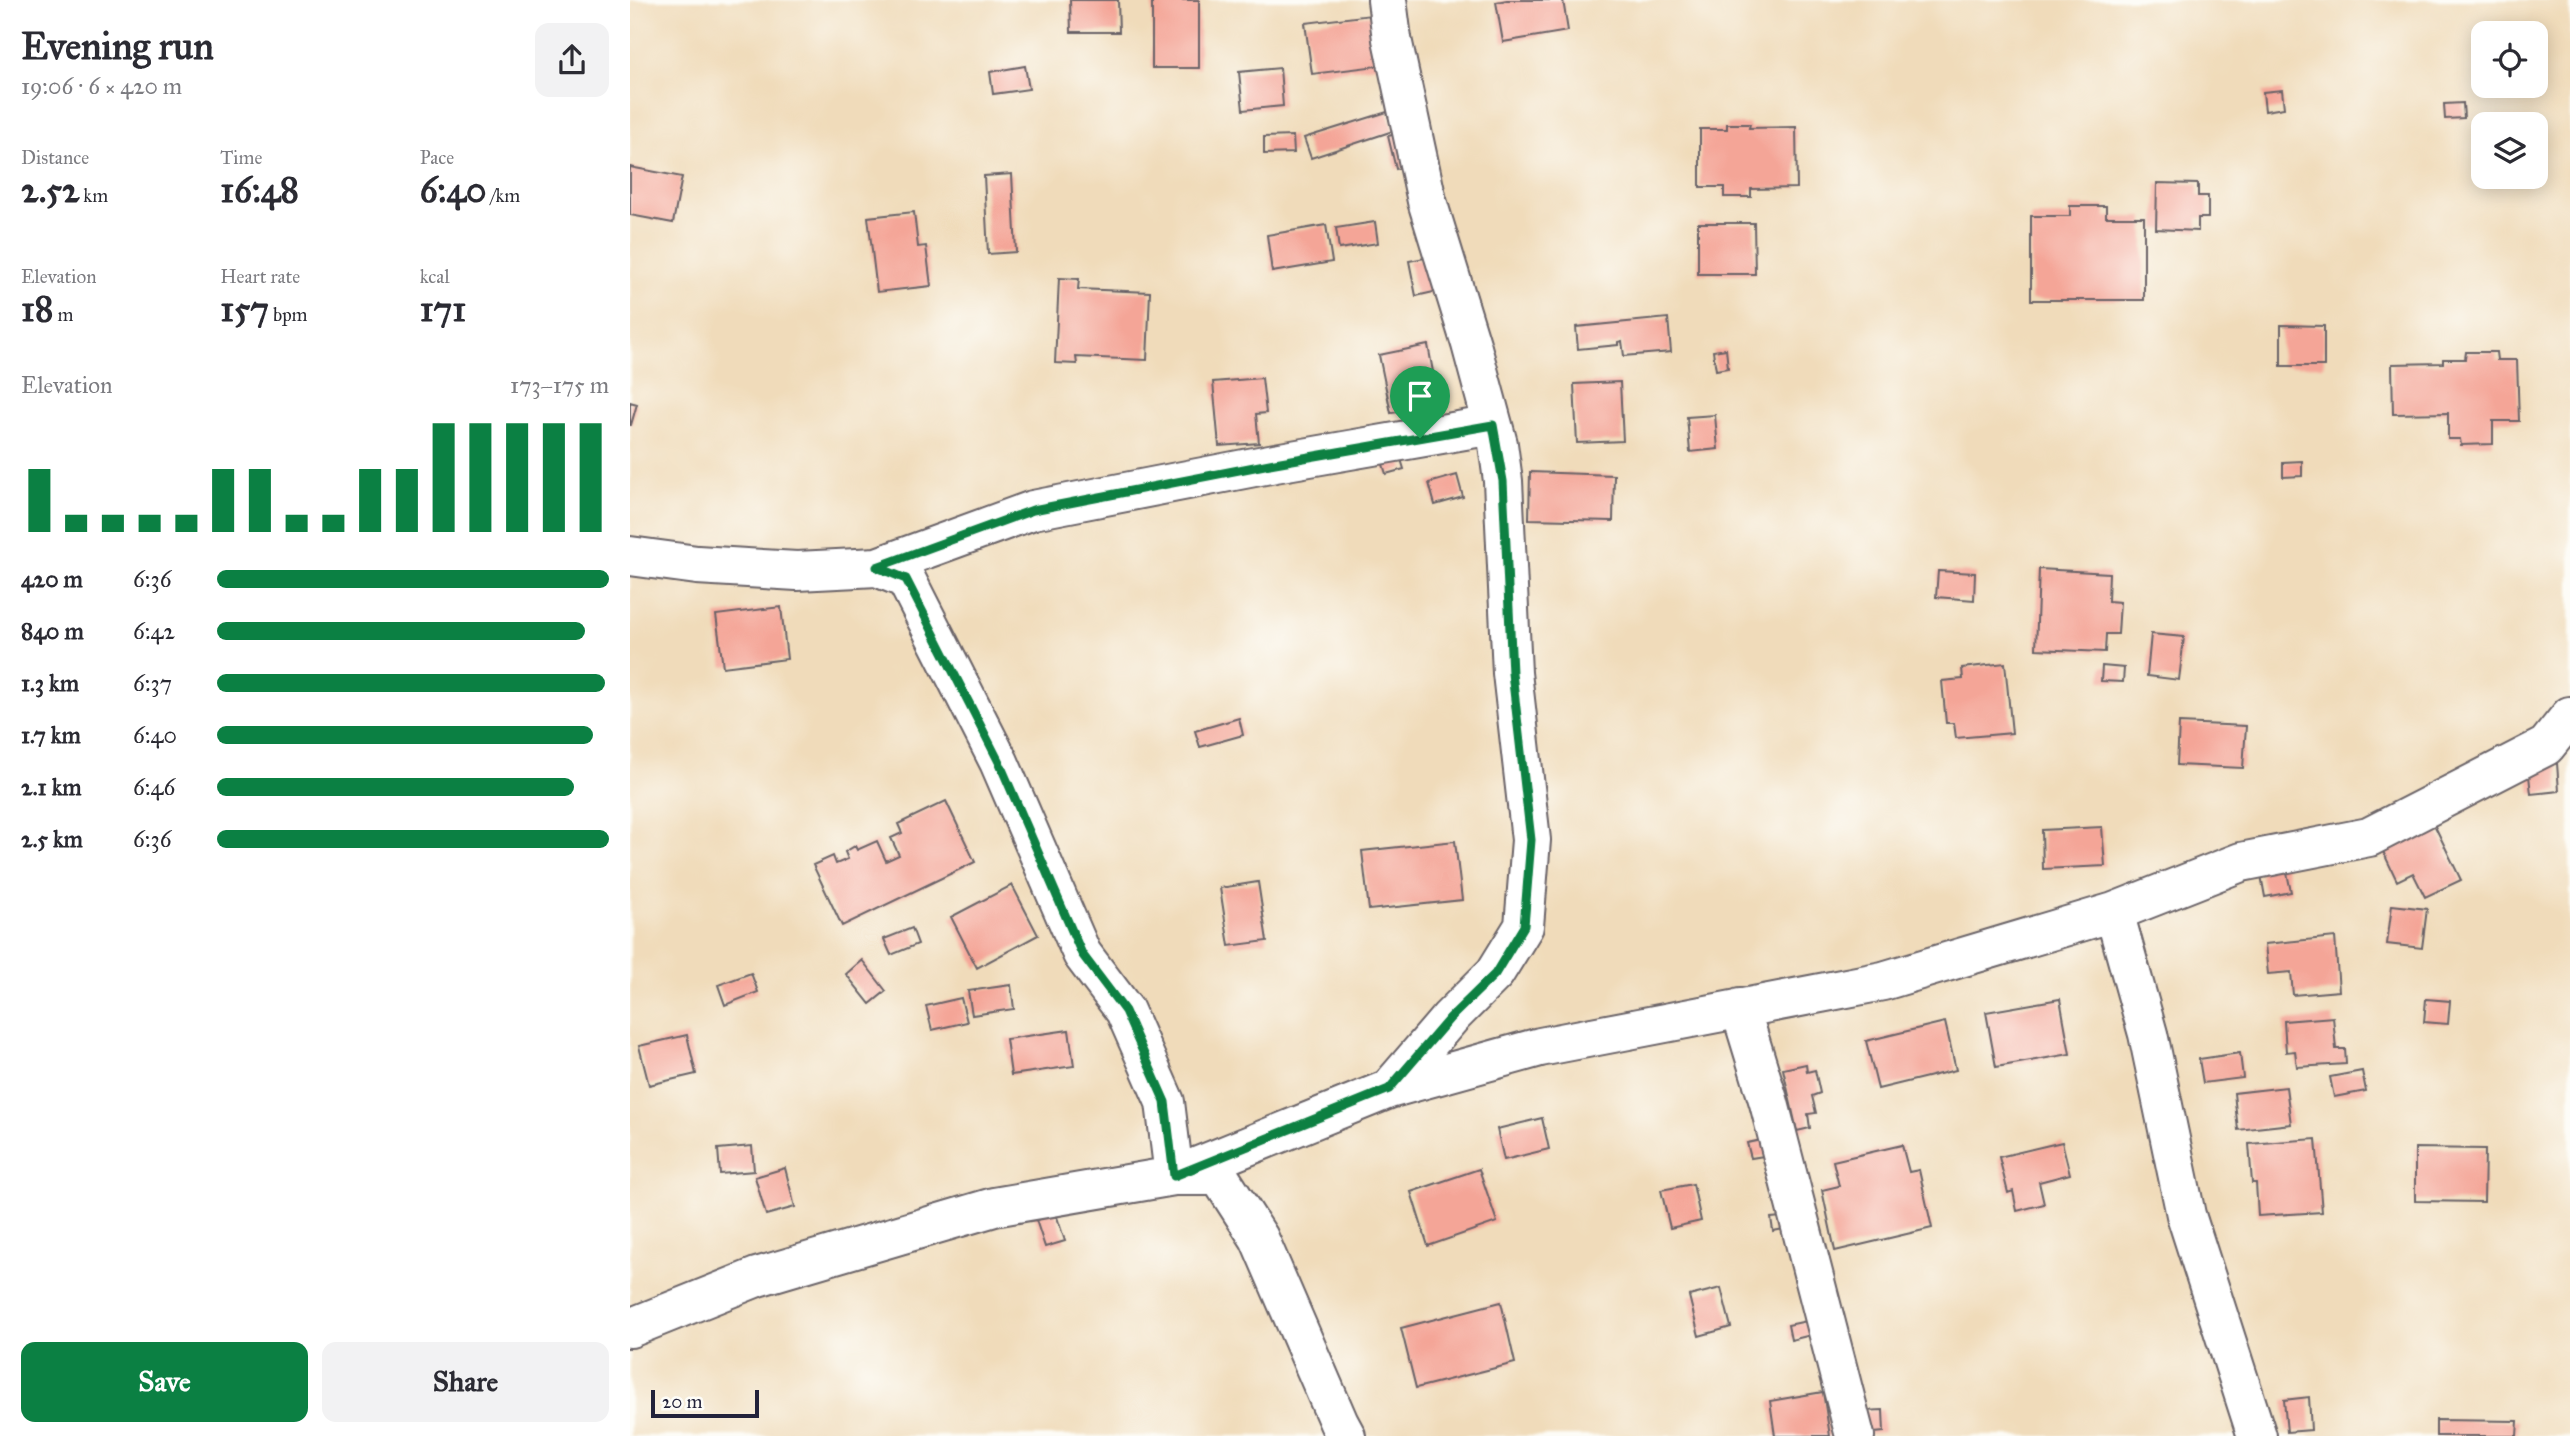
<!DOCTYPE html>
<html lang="en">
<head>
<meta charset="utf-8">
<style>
	body { margin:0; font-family:"IM FELL Great Primer",serif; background:#f2f2f3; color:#2b2b33; height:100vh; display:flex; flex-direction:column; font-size:26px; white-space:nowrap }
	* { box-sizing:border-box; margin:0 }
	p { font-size:23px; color:#7c7c81 }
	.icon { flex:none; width:38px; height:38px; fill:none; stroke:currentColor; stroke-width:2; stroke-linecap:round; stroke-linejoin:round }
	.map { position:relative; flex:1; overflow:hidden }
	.side { display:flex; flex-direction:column; background:#fff; width:630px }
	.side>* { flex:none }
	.buttons { position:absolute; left:1841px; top:21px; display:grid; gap:14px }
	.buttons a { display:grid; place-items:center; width:77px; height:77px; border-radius:14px; background:#fff; box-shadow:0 4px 18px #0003; font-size:35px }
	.scale { position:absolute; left:21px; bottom:18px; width:108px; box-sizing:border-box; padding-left:7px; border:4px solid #22223b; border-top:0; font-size:19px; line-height:24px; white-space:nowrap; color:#22223b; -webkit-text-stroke:5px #fdfcf7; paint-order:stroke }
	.pin { position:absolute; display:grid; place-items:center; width:60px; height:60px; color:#fff; margin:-72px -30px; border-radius:50% 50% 50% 0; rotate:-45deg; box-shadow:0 0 7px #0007 }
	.pin .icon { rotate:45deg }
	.round { display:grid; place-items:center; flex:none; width:74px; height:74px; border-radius:14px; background:#f2f2f3 }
	.headline { display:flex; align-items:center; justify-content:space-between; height:119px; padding:0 21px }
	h1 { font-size:38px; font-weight:700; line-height:52px }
	.metrics { display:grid; grid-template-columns:repeat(3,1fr); gap:10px; height:119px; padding:7px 21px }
	.metrics div { display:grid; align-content:center }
	.metrics b { font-size:35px; font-weight:700 }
	.metrics small { font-size:19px; font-weight:400 }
	.metrics p { font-size:19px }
	.chart { height:196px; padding:14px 21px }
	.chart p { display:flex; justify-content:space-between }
	.chart svg { width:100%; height:126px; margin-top:7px; stroke:#0b8043; stroke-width:6 }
	.cta { display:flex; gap:14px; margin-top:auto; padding:14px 21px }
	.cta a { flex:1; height:80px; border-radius:14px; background:#0b8043; color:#fff; font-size:28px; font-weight:700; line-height:80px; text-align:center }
	.cta a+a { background:#f2f2f3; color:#2b2b33 }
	ul { padding:0 21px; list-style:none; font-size:23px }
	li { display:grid; grid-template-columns:112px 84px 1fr; align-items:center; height:52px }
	li i { height:18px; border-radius:9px; background:#0b8043 }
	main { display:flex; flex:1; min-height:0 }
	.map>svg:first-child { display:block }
	.building { fill:#f4a597 }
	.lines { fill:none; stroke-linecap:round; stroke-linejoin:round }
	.street-casing { stroke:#6a6367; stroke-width:42 }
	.street { stroke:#fff; stroke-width:38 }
	.route-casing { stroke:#fff; stroke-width:14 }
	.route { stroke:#0b8043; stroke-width:9 }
</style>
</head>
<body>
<main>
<section class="side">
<div class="headline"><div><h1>Evening run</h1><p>19:06 · 6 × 420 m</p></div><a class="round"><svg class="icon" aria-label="share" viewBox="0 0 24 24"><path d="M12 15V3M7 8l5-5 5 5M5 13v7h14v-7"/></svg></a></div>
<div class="metrics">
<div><p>Distance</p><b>2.52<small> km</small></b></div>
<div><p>Time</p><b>16:48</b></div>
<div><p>Pace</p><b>6:40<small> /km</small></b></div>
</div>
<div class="metrics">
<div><p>Elevation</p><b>18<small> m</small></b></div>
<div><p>Heart rate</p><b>157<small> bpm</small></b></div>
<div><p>kcal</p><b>171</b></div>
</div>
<div class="chart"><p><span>Elevation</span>173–175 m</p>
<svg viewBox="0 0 160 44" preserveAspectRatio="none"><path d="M5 44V22M15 44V38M25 44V38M35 44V38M45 44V38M55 44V22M65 44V22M75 44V38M85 44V38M95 44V22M105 44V22M115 44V6M125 44V6M135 44V6M145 44V6M155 44V6"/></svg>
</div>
<ul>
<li><b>420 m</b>6:36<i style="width:100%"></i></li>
<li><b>840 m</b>6:42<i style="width:94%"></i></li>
<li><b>1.3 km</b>6:37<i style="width:99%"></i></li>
<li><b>1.7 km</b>6:40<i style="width:96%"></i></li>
<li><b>2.1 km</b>6:46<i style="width:91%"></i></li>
<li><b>2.5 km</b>6:36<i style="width:100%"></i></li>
</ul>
<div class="cta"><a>Save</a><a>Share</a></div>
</section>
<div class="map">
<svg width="1940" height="1436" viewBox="0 0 1940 1436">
	<rect width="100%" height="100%" fill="#fdfcf7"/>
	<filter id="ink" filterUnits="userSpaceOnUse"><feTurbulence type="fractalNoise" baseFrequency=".0143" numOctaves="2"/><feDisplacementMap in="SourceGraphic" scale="14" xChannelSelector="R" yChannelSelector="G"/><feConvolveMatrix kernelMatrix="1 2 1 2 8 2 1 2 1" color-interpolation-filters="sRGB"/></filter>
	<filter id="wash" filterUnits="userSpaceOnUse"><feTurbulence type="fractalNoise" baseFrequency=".00686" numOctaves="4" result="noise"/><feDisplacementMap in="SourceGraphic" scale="28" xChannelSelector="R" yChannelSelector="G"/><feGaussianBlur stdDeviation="1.57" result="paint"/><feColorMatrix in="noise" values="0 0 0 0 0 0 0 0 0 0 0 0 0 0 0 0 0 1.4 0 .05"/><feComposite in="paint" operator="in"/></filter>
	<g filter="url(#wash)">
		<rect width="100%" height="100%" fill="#f0dbba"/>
		<g id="blocks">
			<!-- building -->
			<path class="building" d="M440,0H488L489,32H441Z
				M522,0H569V68H522Z
				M877,0H933L938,31L873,42L866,2Z
				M749,14L756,65L682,74L675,23Z
				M395,66L399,89L363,94L360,72Z
				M650,68L653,106L613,110L609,72Z
				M1652,90L1654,108L1635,111L1633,92Z
				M1833,103L1834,118L1815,119L1814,104Z
				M757,112L763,131L681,158L674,138Z
				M1097,124H1120L1119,128L1166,127L1167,188L1121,189V197H1094V187H1070V129H1097Z
				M779,131L787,164L766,169L758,136Z
				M663,136L664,153L634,154V137Z
				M0,167L52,177L43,223L0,215Z
				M382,174L386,252L358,254L354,176Z
				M1527,183L1568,184V196H1578V218H1568V231L1526,229Z
				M1440,206H1476V217H1514V300H1401V216H1440Z
				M284,212L288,247L296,246L301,286L247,292L238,217Z
				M745,222L748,243L709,249L706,228Z
				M1068,223H1124L1125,274H1068Z
				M696,225L702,262L642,272L637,235Z
				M800,257L808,291L786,296L779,261Z
				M429,278L449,279L448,289L520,292L517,360L446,357L447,364L425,363Z
				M1038,318L1041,352L994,356L992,341L988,342V345L948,349L946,327Z
				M1651,325L1694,326V366H1651Z
				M798,345L804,377L796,380L801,406L761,413L749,355Z
				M1096,349L1098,368L1086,370L1083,351Z
				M1836,352H1866L1867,360H1887L1889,421H1863V444L1831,445L1830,439H1818V413L1763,414L1762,364L1813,363V359H1835Z
				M632,378L636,413L626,414L629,443L589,446L583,382Z
				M990,382L993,441L947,443L944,384Z
				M0,402L7,404L1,425H0Z
				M1085,415L1088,449L1060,452L1057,417Z
				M770,456L774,469L756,474L752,461Z
				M1672,461V476L1653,477V462Z
				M900,472L984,475L983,521L899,519Z
				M827,475L833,497L805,505L799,483Z
				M1409,569L1479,573L1478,601L1490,602L1488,634H1476L1475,652L1406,649Z
				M1308,571L1345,573L1344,600L1306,597Z
				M151,607L157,659L93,667L86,615Z
				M1521,634L1554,637L1549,680L1517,676Z
				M1375,663L1382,733L1326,738L1324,723H1316L1312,681L1333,679L1332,668Z
				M1472,666L1494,668L1493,682L1471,681Z
				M609,718L613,735L570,747L565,731Z
				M1549,723L1616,726L1613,768L1547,765Z
				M1927,763L1929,791L1901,794L1898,766Z
				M316,801L345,862L212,926L183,865L203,856L206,864L218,859L215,852L225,846L227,850L247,841L256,861L269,855L261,838L272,833L268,824Z
				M1800,816L1831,880L1795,897L1783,873L1767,881L1748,841Z
				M1472,827L1475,866L1413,869L1412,830Z
				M825,841L832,900L739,910L732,851Z
				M1654,858L1661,892L1635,897L1629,864Z
				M628,882L637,941L599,946L590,888Z
				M382,885L408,935L347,968L321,917Z
				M1762,905L1797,909L1792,948L1757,944Z
				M282,928L288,944L261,955L254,939Z
				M1705,937L1709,991L1663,995L1661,972L1638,974L1635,944Z
				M232,960L256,991L240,1004L216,974Z
				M121,973L128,992L95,1005L88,985Z
				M381,985L384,1009L342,1015L338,991Z
				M331,998L337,1022L302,1030L296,1006Z
				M1430,999L1440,1054L1366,1067L1356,1012Z
				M1796,999L1820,1001L1818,1024L1794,1022Z
				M1703,1017L1706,1049H1715L1716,1064L1667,1067L1665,1051L1656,1052L1654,1021Z
				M1315,1022L1326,1070L1248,1089L1236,1041Z
				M439,1030L444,1066L381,1075L376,1039Z
				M57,1035L66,1074L19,1085L9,1046Z
				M1610,1053L1613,1078L1573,1083L1569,1059Z
				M1176,1064L1177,1072L1185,1070L1190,1093L1182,1096L1186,1113L1178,1114L1180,1128L1167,1131L1153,1069Z
				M1732,1071L1736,1091L1704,1097L1700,1077Z
				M1656,1087L1661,1124L1608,1130L1604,1093Z
				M912,1118L919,1149L874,1160L867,1129Z
				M1136,1139L1140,1155L1121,1158L1117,1143Z
				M1686,1139L1692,1212L1628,1216L1626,1183H1622L1619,1144Z
				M1432,1142L1440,1174L1409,1182L1414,1204L1387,1211L1383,1191L1378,1193L1369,1157Z
				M1272,1145L1279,1172L1289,1170L1302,1228L1205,1251L1192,1190L1209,1186L1203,1161Z
				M122,1146L124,1171L90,1174L88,1149Z
				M1785,1148L1855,1149L1854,1202L1785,1201Z
				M155,1168L165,1207L136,1215L125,1177Z
				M849,1169L867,1222L798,1246L781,1192Z
				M1063,1184L1071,1221L1040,1228L1031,1190Z
				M423,1205L435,1241L415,1247L403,1211Z
				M1152,1217L1154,1229L1143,1231L1141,1218Z
				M1091,1288L1101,1327L1069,1336L1059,1296Z
				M871,1302L885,1363L786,1388L771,1328Z
				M1177,1321L1181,1335L1161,1340L1158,1325Z
				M1193,1392L1200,1436H1145L1140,1401Z
				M1679,1397L1681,1430L1657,1432L1654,1400Z
				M1253,1410L1254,1432L1234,1434L1232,1411Z
				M1806,1420L1888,1421L1887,1436H1806Z"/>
		</g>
	</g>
	<g filter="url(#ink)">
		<use href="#blocks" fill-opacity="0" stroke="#6a6367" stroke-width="2"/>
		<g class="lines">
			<defs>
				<path id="street" d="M757,0L762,39L797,201L841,344L868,444L873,481L882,673L901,840L894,926L865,973L820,1018L759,1089
					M0,556L67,565L167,571L247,567L403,510L645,463L863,425
					M247,567L276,579L369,762L452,954L495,1011L535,1102L544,1176H589L629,1238L709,1423L716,1436
					M1484,912L1518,1034L1556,1215L1627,1436
					M1110,1008L1139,1103L1225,1436
					M0,1328L127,1277L364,1207L544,1176L759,1089L910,1047L1253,981L1484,912L1611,862L1739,837L1916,746L1940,716"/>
			</defs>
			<!-- street casing -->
			<use href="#street" class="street-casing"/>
			<!-- street -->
			<use href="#street" class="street"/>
		</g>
	</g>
	<g class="lines" filter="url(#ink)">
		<defs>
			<path id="route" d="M863,425L873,481L882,673L901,840L894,926L865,974L820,1018L759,1089L544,1176L535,1102L495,1011L452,954L369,762L276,579L247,567L403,510L645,463Z"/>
		</defs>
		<!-- route casing -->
		<use href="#route" class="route-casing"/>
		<!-- route -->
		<use href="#route" class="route"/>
	</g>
</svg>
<div class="buttons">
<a><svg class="icon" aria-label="locate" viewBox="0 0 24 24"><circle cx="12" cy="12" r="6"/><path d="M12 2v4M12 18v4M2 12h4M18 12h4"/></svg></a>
<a><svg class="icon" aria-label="layers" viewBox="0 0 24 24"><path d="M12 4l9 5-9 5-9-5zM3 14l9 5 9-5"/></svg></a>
</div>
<div class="scale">20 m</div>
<div class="pin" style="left:790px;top:438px;background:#1e9e55"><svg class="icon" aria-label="arrive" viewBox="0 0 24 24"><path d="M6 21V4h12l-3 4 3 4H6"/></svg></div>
</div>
</main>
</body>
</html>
